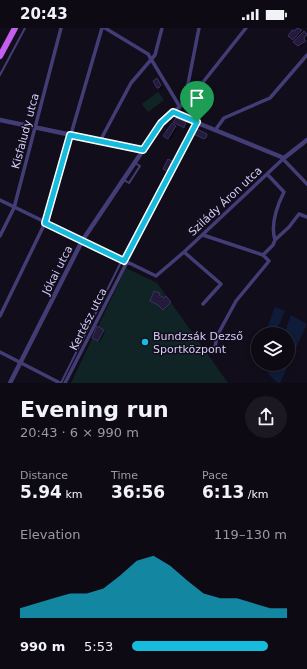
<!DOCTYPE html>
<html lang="en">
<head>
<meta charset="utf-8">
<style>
	body { margin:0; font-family:"DejaVu Sans",sans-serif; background:#1b1822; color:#f1f3f6; height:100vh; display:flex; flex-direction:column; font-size:15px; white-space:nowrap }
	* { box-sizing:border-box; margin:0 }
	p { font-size:13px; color:#9a9aa0 }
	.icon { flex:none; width:22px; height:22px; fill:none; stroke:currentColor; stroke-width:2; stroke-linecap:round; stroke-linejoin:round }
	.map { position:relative; height:355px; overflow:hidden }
	.sheet { display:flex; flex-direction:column; background:#0d0a14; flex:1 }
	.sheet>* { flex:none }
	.fabs { position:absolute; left:251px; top:299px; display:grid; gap:8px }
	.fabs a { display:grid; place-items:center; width:44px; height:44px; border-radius:50%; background:#0d0a14; box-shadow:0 2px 6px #0003,0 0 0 1px #2d2b34; font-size:20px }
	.pin { position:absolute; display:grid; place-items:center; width:34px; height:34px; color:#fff; margin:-41px -17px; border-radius:50% 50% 50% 0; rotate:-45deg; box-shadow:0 0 4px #0007 }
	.pin .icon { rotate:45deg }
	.round { display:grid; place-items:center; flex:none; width:42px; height:42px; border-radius:21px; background:#1b1822 }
	.overview { display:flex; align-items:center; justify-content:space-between; height:68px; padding:0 20px }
	h1 { font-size:22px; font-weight:600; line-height:30px }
	.figures { display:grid; grid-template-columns:repeat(3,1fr); gap:6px; height:68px; padding:4px 20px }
	.figures div { display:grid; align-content:center }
	.figures b { font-size:17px; font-weight:600 }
	.figures small { font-size:11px; font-weight:400 }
	.figures p { font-size:11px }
	.chart { height:112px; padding:8px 20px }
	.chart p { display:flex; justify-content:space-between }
	.chart svg { width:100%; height:72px; margin-top:4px; fill:#16bbdd; opacity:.7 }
	ul { padding:0 20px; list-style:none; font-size:13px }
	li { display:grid; grid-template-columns:64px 48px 1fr; align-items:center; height:30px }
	li i { height:10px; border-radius:5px; background:#16bbdd }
	.status { display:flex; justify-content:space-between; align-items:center; height:28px; padding:0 20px; background:#0d0a14; direction:ltr }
	.status svg { height:11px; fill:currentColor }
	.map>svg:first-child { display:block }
	.green { fill:#112425 }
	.water { fill:#0f1c39 }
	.shadow { fill:#0007 }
	.building { fill:#241b3b; stroke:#3d2f64 }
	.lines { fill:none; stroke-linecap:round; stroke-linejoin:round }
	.service { stroke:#433d76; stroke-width:2 }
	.minor { stroke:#433d76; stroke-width:3.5 }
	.tertiary { stroke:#433d76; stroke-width:4.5 }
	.primary { stroke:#c35eef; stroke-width:6 }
	.route-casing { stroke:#fff; stroke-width:8 }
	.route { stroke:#16bbdd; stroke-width:5 }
	.poi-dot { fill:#16bbdd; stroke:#110d1b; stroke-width:1.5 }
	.labels { text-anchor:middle; stroke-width:3; stroke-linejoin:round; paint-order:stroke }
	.street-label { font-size:11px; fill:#d5cdfa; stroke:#110d1b }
	.poi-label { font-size:11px; fill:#d5cdfa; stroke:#110d1b; text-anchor:start }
</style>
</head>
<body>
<div class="status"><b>20:43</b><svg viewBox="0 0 49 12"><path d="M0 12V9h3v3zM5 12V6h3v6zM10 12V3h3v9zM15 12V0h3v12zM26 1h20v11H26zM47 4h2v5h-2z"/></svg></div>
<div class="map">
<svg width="307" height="355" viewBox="0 0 307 355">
	<rect width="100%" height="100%" fill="#110d1b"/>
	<!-- green -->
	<path class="green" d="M158,64L164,72L148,84L142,76Z
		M126,240L157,255L228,355H71Z"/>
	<!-- water -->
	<path class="water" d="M275,279L285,283L275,306H265Z
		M291,287L307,296L280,355H278L268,346L272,336H288V306H284Z"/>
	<!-- shadow -->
	<path class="shadow" d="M298,0L307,7V13L300,19L290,7Z
		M158,54L163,60L160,62L158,59Z
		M186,94L187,96L185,101L180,98Z
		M172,97L177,101L170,112L166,110Z
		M196,106L206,107L208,112H206Z
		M103,302L105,304L100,314L94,311Z"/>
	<!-- building -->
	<path class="building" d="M297,0L302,2L293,12L288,8L292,2L294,3Z
		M304,3L307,6L304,11L306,13L298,18L293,14Z
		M157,50L161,57L159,60H157L153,53Z
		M176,90L186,94L184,100L173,94Z
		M172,95L176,98L168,111L163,108Z
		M197,101L207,106L206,110L204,111L194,106Z
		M168,131L174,134L169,144L163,141Z
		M154,263L160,265L159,267L164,270L166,268L171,274L163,282L158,277L150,273Z
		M97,298L104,302L98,313L92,310Z"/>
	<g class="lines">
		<!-- service -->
		<path class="service" d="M0,47L25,0
			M124,152L129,155L140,138L135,135
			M61,355L122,232"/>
		<!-- minor -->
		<path class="minor" d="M105,0L148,26L180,79
			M187,73L188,56L199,0
			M173,85L200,58L246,0
			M216,101L224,90L270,70L307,27
			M100,113L131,55L155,27L162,0
			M283,131L307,156
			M267,146L284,164C277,178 270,196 275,212
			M0,172L156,248L184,224L284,130
			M203,207L263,227L269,233L236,273L217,308L215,319
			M0,208L14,180L61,0
			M184,224L221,256L203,276
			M263,227L273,217L275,212L289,199L299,186L307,189
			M124,233L197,94
			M0,288L45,195L102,0
			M0,324L60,355
			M65,355L127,234"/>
		<!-- tertiary -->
		<path class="tertiary" d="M0,92L143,122
			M10,355L82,213L160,97L173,85L284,130L307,112"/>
		<!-- primary -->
		<path class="primary" d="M0,28L15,0"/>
	</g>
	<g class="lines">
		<defs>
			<path id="route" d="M173,84L197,94L124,233L45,195L70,107L143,122L161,95Z"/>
		</defs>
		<!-- route casing -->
		<use href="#route" class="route-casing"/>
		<!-- route -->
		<use href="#route" class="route"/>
	</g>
	<!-- markers -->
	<circle class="poi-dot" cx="145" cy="314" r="4"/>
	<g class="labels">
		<!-- street labels -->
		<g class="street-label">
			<text transform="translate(25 103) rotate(-75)" y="4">Kisfaludy utca</text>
			<text transform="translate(225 173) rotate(-43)" y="4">Szilády Áron utca</text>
			<text transform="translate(57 242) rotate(-63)" y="4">Jókai utca</text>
			<text transform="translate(88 291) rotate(-63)" y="4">Kertész utca</text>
		</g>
		<!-- poi labels -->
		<g class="poi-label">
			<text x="153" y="312">Bundzsák Dezső<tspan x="153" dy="13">Sportközpont</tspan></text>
		</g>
	</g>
</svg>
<div class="fabs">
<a><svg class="icon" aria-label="layers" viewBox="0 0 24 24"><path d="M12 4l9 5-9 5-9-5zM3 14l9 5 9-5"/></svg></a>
</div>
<div class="pin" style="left:197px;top:94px;background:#1e9e55"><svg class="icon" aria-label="arrive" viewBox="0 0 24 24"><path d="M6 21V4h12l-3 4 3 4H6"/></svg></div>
</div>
<section class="sheet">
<div class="overview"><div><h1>Evening run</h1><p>20:43 · 6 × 990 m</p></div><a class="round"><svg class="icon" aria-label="share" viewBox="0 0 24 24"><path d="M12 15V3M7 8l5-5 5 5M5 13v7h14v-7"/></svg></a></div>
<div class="figures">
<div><p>Distance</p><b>5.94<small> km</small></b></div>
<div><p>Time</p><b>36:56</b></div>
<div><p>Pace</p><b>6:13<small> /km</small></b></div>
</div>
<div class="chart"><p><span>Elevation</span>119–130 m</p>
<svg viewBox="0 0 160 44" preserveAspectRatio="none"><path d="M0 44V38L10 35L20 32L30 29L40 29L50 26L60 18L70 9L80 6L90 12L100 21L110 29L120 32L130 32L140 35L150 38L160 38V44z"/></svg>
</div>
<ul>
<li><b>990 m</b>5:53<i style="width:88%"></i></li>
</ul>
</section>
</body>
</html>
